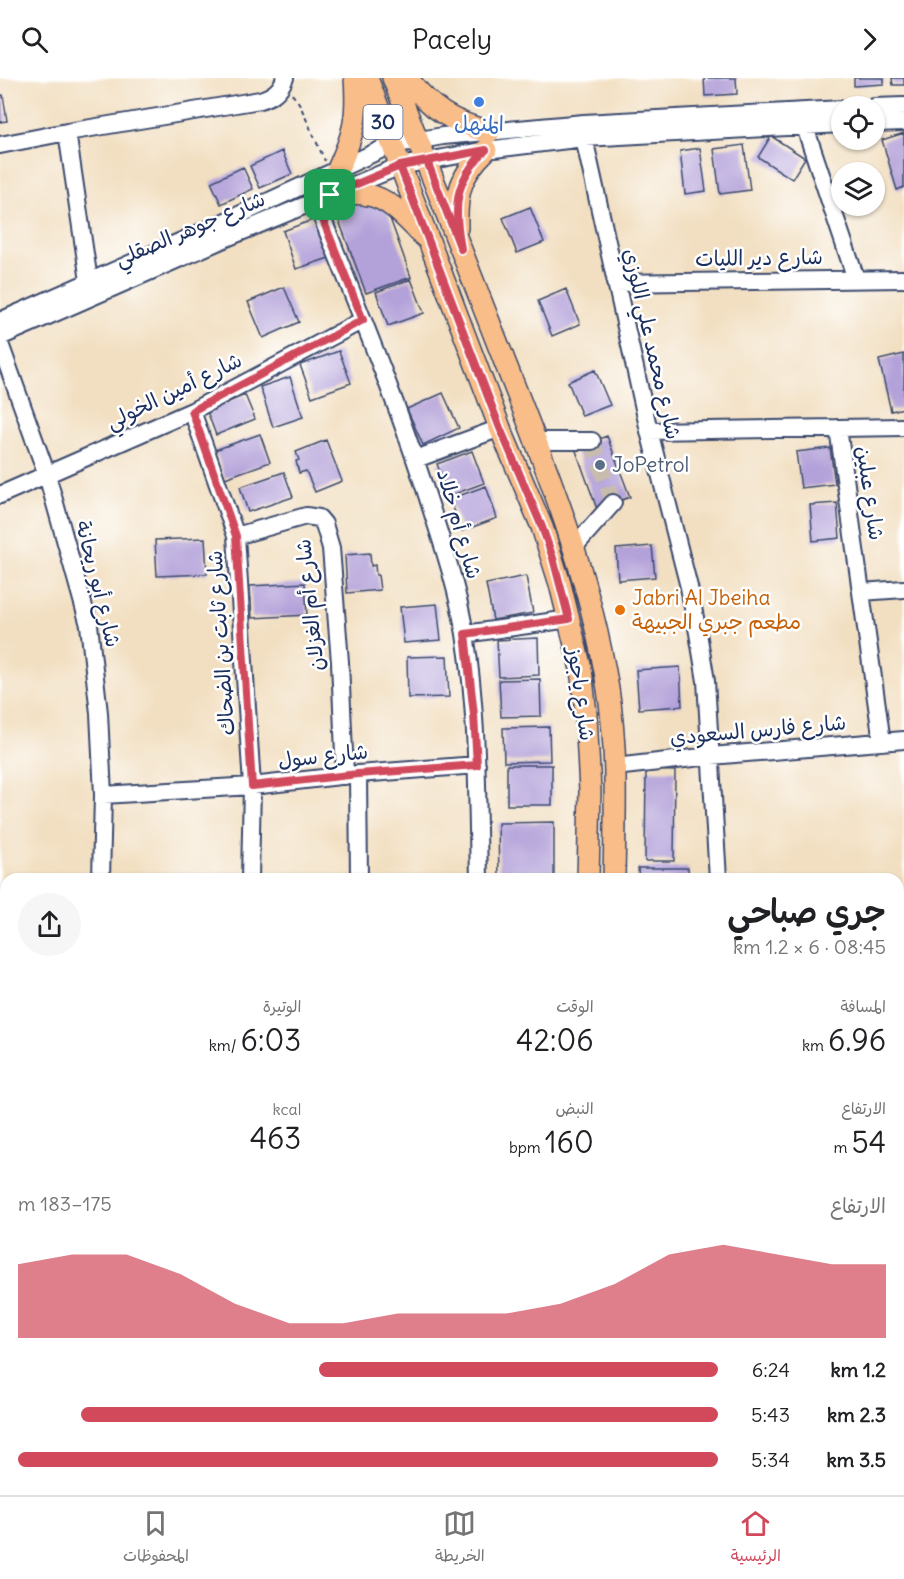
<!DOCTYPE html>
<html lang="ar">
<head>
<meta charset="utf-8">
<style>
	body { margin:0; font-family:Delius,"Playpen Sans Arabic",sans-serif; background:#f6f6f6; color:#202124; direction:rtl; height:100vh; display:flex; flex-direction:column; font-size:22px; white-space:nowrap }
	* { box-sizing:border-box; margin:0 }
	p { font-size:20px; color:#757577 }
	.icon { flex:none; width:33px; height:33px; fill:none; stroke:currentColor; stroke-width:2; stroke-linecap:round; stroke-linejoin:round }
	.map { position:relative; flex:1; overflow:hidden; direction:ltr }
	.sheet { position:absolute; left:0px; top:795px; width:904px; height:622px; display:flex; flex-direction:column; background:#fff; border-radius:18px 18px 0 0; box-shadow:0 2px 4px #0004; direction:rtl }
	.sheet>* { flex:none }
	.tools { position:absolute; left:831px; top:18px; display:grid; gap:12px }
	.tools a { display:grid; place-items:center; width:54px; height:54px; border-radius:50%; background:#fff; box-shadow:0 2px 4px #0004; font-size:30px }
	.pin { position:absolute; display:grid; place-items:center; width:51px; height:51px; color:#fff; margin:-26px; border-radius:12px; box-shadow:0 3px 9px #0006 }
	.round { display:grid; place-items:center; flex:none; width:63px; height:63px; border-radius:32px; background:#f6f6f6 }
	.headline { display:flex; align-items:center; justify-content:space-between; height:102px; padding:0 18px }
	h1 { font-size:33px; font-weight:600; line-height:45px }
	.stats { display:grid; grid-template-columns:repeat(3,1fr); gap:9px; height:102px; padding:6px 18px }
	.stats div { display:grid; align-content:center }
	.stats b { font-size:30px; font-weight:600 }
	.stats small { font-size:16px; font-weight:400 }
	.stats p { font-size:16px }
	.chart { height:168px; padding:12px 18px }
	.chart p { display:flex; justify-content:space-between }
	.chart svg { width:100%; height:108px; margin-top:6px; fill:#d1495b; opacity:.7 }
	ul { padding:0 18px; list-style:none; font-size:20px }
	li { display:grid; grid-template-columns:96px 72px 1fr; align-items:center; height:45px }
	li i { height:15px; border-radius:8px; background:#d1495b }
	header { display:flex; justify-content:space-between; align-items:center; height:78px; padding:0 18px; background:#fff; font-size:27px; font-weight:600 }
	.menu { display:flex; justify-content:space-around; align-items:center; height:84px; border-top:2px solid #e0e0e0; background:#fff; font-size:16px; color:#757577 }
	.menu a { display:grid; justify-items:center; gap:3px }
	.menu .active { color:#d1495b }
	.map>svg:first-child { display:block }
	.building { fill:#b3a1d9 }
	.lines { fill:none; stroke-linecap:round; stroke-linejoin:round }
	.minor-tunnel { stroke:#c7bcad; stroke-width:16; stroke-dasharray:16 8; stroke-linecap:butt }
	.minor-casing { stroke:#3b496d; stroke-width:20 }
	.major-casing { stroke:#3b496d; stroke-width:24 }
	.path { stroke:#3b496d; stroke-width:2; stroke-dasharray:4.5 4.5; stroke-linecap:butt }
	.minor { stroke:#fff; stroke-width:16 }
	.major { stroke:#f8bd89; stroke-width:21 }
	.route-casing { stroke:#fff; stroke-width:12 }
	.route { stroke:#d1495b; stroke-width:8 }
	.shop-dot { fill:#3f7fe0; stroke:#fff; stroke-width:2 }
	.service-dot { fill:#5c6f8a; stroke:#fff; stroke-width:2 }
	.food-dot { fill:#e8710a; stroke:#fff; stroke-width:2 }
	.labels { text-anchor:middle; stroke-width:5; stroke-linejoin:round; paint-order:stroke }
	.shield { fill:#fff; stroke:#5f6d8e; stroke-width:1.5 }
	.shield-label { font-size:20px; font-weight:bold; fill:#1b2f5e }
	.shop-label { font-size:21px; fill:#366cbe; stroke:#fff }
	.street-label { font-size:21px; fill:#1b2f5e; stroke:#fff }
	.service-label { font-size:21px; fill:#4e5e75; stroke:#fff; text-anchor:start }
	.food-label { font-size:21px; fill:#c56008; stroke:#fff; text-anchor:start }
</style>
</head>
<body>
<header><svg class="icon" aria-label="forward" viewBox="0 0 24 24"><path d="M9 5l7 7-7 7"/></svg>Pacely<svg class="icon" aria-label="search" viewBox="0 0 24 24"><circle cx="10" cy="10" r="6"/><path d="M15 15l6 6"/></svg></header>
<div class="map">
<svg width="904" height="1417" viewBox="0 0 904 1417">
	<rect width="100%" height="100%" fill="#fff"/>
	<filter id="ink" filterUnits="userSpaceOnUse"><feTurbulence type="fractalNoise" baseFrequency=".0167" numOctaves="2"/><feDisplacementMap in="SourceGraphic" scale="12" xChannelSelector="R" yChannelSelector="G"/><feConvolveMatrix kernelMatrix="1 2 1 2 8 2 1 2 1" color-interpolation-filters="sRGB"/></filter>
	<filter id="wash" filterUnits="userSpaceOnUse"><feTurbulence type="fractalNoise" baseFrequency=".008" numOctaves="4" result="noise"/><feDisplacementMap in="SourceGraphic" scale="24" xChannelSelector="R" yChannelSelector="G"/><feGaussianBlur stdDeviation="1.35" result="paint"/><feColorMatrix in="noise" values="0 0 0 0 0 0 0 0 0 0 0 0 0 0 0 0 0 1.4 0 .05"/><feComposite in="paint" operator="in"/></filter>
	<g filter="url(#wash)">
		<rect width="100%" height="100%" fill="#f2dfc1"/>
		<g id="blocks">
			<!-- building -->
			<path class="building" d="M704,0H736L737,16L705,18Z
				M854,0H884V6L854,8Z
				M892,0H904V7H893Z
				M3,17L7,43L0,44V18Z
				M904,55V109L897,112L882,62Z
				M771,58L805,80L792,101L758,79Z
				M744,67L750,112L720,116L714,71Z
				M700,70L706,113L685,116L680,73Z
				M282,73L292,96L260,110L250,88Z
				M243,89L253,111L221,126L211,104Z
				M360,124L387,132L411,199L366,215L335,132Z
				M530,129L544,164L517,175L503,140Z
				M315,141L329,180L296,191L283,153Z
				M411,201L424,235L388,248L376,214Z
				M284,209L299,244L263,260L248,224Z
				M566,211L580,246L552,258L538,223Z
				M339,273L351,305L312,319L300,287Z
				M904,276V330L891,333L879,282Z
				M595,292L610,327L582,338L568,304Z
				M290,299L303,339L273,349L260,309Z
				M443,315L459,350L423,367L407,331Z
				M245,317L255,341L216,357L207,333Z
				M260,356L270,384L225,400L215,372Z
				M607,358L630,419L597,431L575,370Z
				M326,362L342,403L315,414L306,393L299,395L296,383L299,382L296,374Z
				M830,370L835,406L801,410L796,374Z
				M472,373L484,405L449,418L437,386Z
				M284,394L293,419L248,434L240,409Z
				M486,408L497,440L462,453L450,421Z
				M837,425L840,460L813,463L810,427Z
				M205,460L207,496L157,498L155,462Z
				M652,468L655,499L618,502L616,471Z
				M370,475L371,488L375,487L376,497H378L380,512L347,515L345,477Z
				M526,498L533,535L493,542L486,506Z
				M305,505L307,537L252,540L250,508Z
				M437,526L441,562L404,565L400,529Z
				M538,560L539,597L499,599L497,562Z
				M447,578L449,619L408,620L407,579Z
				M680,589L682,628L639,631L636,592Z
				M540,601L541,638L501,639L499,602Z
				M549,649L550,683L504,684L503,650Z
				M507,687H552V727H507Z
				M646,692L675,693L674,783H645Z
				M554,744V801H499L498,745Z
				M638,790H688L689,801H639Z
				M898,1066H904V1091H898Z
				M898,1114H904V1143L898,1144Z
				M0,1291H6V1321H0Z
				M0,1338H6V1364H0Z
				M522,1412H552V1415L522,1416Z"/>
		</g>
	</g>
	<g filter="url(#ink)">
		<use href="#blocks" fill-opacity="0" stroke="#3b496d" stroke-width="1.5"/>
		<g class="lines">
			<!-- minor-tunnel -->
			<path class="minor-tunnel" d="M592,363L613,425"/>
			<defs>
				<path id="minor" d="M874,29L904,28
					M874,45L904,44
					M804,46L856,201
					M67,54L89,203
					M584,60L649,353L689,509L698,555L706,603L718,801
					M0,67L67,54L260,22C273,18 280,13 285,0
					M315,122C356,225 399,327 432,433C445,473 458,514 465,556C478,637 477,719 479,801
					M615,205L904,201
					M0,243L202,154L391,67L443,58L584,45L842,31
					M0,259L224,161L400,88L486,72L584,60L842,46
					M0,266L47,397L89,547L99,635L103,717L101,801
					M192,333L236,458L252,708L250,801
					M838,350L882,664
					M649,353L904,349
					M537,363H592
					M416,381L500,350
					M0,417L192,333L363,242
					M236,458L306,438L319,440L324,446L331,470L340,584L345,698
					M575,468L613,425
					M861,514L904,511
					M465,556L569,541
					M615,689L711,678L904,662
					M358,696L359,801
					M103,717L252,708L358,696L477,687
					M898,829L904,827
					M0,866H6
					M898,919L904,958
					M898,1064H904
					M898,1104L904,1105
					M0,1207H6
					M898,1327H904
					M99,1412V1417
					M764,1412L765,1417
					M892,1417L904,1412"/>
				<path id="major" d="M367,0L500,350L542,449L560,506L581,591L586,636L590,713L588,801
					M393,0C431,96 469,191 506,287C548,393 590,498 608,611C618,674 615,737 614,801
					M407,0C432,32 450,43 489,54
					M338,91C354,56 358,39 355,0
					M330,117C342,116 356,114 368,117C391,121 409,144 425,159
					M457,150C456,115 460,97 486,72
					M582,1412V1417
					M617,1412L619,1417"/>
			</defs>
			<!-- minor casing -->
			<use href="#minor" class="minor-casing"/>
			<!-- major casing -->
			<use href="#major" class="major-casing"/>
			<!-- path -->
			<path class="path" d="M292,16L299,25L325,83"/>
			<!-- minor -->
			<use href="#minor" class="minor"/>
			<!-- major -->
			<use href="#major" class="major"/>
		</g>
	</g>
	<g class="lines" filter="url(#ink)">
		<defs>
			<path id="route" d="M330,117L315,122L363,242L192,333L236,458L252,708L358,696L477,687L474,637L465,556L569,541L553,480L542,449L500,350L400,88L427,83L461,171C454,128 453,104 486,72L400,88L330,117"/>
		</defs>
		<!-- route casing -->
		<use href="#route" class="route-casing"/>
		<!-- route -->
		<use href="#route" class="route"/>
	</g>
	<!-- markers -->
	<circle class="shop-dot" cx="479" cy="24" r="6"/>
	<circle class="service-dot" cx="600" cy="387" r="6"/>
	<circle class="food-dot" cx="620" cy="532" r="6"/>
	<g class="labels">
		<!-- shield labels -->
		<rect class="shield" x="363.5" y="27" width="39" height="34" rx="4.5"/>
		<g class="shield-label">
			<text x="383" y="51">30</text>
		</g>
		<!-- shop labels -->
		<g class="shop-label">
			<text x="479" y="53">المنهل</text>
		</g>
		<!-- street labels -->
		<g class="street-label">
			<text transform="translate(190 151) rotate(-23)" y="7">شارع جوهر الصقلي</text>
			<text transform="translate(759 180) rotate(-1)" y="7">شارع دير الليات</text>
			<text transform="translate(652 266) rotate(77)" y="7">شارع محمد علي اللوزي</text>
			<text transform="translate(174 313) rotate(-26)" y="7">شارع أمين الخولي</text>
			<text transform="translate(870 415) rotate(82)" y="7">شارع عبلين</text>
			<text transform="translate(459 446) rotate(74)" y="7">شارع أم خلاد</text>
			<text transform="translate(98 506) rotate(76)" y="7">شارع أبو ريحانة</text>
			<text transform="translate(310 527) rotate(-96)" y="7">شارع أم الغزلان</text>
			<text transform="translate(221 565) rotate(-94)" y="7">شارع ثابت بن الضحاك</text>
			<text transform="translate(581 616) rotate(82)" y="7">شارع ياجوز</text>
			<text transform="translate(758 652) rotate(-5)" y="7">شارع فارس السعودي</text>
			<text transform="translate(323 678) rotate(-6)" y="7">شارع سول</text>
		</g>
		<!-- service labels -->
		<g class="service-label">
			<text x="612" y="394">JoPetrol</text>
		</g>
		<!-- food labels -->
		<g class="food-label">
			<text x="632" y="527">Jabri Al Jbeiha<tspan x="632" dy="24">مطعم جبري الجبيهة</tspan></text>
		</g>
	</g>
</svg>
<div class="tools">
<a><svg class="icon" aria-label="locate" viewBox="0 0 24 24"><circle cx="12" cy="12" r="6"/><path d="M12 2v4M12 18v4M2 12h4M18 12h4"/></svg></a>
<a><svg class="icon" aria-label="layers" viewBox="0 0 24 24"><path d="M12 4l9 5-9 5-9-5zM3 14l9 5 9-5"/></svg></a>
</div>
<div class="pin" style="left:330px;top:117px;background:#1e9e55"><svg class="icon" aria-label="arrive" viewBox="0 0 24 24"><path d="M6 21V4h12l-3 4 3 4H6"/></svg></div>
<section class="sheet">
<div class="headline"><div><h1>جري صباحي</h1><p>08:45 · 6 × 1.2 km</p></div><a class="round"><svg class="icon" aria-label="share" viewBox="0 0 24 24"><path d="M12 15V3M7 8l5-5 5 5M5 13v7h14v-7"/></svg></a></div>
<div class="stats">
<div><p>المسافة</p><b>6.96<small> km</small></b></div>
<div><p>الوقت</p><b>42:06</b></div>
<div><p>الوتيرة</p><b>6:03<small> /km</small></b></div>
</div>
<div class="stats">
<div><p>الارتفاع</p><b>54<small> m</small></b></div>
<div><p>النبض</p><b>160<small> bpm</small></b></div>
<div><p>kcal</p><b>463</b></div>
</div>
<div class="chart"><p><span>الارتفاع</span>175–183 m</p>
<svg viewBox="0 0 160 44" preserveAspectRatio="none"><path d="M0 44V14L10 10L20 10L30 18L40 30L50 38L60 38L70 34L80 34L90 34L100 30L110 22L120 10L130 6L140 10L150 14L160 14V44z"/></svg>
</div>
<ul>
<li><b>1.2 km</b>6:24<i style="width:57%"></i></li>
<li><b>2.3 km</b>5:43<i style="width:91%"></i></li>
<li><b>3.5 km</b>5:34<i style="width:100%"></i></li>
</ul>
</section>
</div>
<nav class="menu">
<a class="active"><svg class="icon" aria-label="home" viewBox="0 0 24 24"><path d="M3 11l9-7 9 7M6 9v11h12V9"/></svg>الرئيسية</a>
<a><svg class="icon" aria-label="map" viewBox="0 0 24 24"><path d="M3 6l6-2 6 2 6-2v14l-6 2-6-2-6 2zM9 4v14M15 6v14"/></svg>الخريطة</a>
<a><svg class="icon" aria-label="saved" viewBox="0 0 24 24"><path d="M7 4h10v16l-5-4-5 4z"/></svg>المحفوظات</a>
</nav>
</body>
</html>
